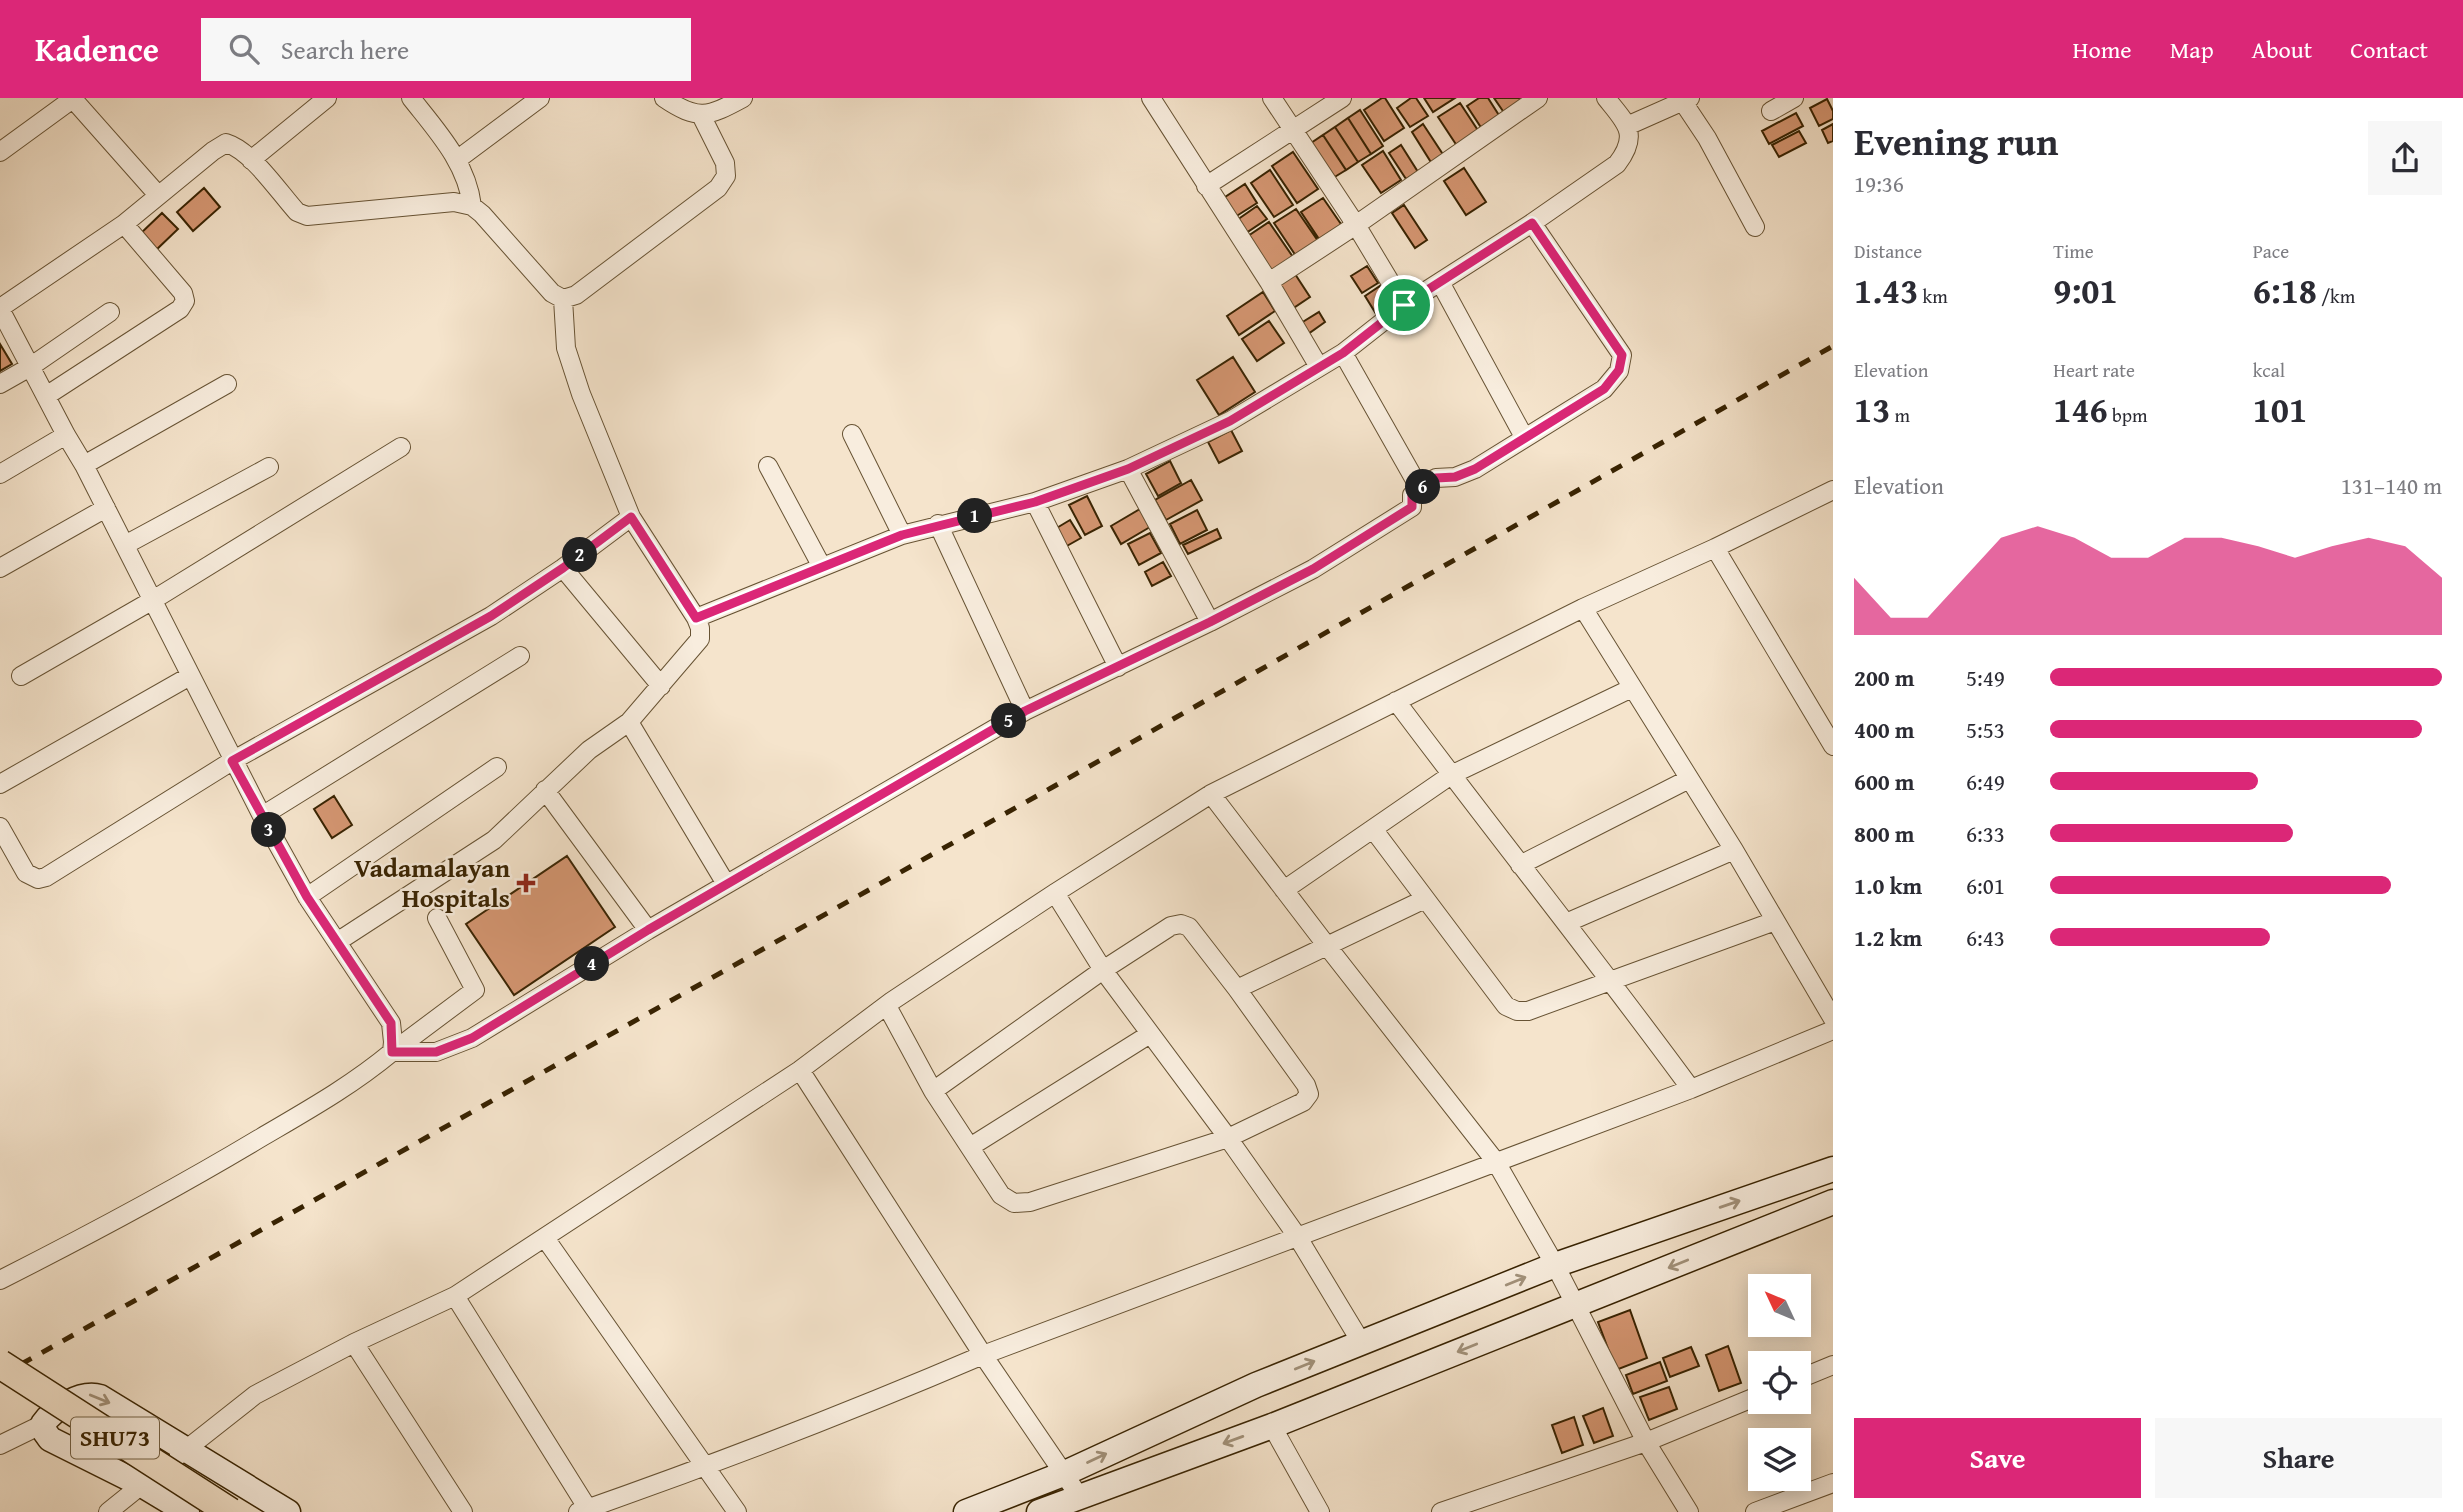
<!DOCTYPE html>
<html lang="en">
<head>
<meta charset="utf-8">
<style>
	body { margin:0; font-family:"Gentium Book Plus",serif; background:#f7f7f7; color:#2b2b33; height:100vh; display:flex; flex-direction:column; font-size:26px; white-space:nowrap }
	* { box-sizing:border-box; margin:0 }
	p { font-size:23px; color:#7c7c81 }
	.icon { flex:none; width:38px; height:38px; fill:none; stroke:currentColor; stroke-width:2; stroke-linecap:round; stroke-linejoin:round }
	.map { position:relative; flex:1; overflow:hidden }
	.drawer { display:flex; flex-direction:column; background:#fff; width:630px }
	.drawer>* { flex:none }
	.needle { width:46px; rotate:314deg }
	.controls { position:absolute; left:1748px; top:1176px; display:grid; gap:14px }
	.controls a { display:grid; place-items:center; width:63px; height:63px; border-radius:0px; background:#fff; box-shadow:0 4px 18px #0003; font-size:35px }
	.pin { position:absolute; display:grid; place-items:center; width:60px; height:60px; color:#fff; margin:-30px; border:4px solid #fff; border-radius:50%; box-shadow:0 2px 7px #0007 }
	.km { position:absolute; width:35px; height:35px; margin:-18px; border-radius:50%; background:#222; color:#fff; font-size:19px; line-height:35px; text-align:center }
	.round { display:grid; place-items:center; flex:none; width:74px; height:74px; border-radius:0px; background:#f7f7f7 }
	.headline { display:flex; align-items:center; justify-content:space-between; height:119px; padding:0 21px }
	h1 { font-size:38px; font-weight:700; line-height:52px }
	.metrics { display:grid; grid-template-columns:repeat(3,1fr); gap:10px; height:119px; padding:7px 21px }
	.metrics div { display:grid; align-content:center }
	.metrics b { font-size:35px; font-weight:700 }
	.metrics small { font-size:19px; font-weight:400 }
	.metrics p { font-size:19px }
	.chart { height:196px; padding:14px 21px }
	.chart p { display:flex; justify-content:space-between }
	.chart svg { width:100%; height:126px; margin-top:7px; fill:#db2777; opacity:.7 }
	.cta { display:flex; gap:14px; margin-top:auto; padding:14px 21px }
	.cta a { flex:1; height:80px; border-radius:0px; background:#db2777; color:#fff; font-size:28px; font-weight:700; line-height:80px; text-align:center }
	.cta a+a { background:#f7f7f7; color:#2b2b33 }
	ul { padding:0 21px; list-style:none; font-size:23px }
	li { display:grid; grid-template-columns:112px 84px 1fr; align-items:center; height:52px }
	li i { height:18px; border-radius:9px; background:#db2777 }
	header { display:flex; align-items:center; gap:42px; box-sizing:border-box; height:98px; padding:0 35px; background:#db2777; color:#fff }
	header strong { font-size:33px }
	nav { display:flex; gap:38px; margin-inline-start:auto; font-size:24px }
	.search { width:490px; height:63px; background:#f7f7f7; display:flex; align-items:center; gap:18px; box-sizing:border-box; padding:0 24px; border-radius:0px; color:#7c7c81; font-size:26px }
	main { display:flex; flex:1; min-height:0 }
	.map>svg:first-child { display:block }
	.building { fill:#d69773; stroke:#382302; stroke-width:2 }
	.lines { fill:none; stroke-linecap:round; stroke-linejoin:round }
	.street-casing { stroke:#675334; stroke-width:20 }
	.secondary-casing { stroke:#382302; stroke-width:27 }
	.street { stroke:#f8edde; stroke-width:18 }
	.secondary { stroke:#f8edde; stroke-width:24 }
	.rail { stroke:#382302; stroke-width:5; stroke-dasharray:12 12; stroke-linecap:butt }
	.primary-bridge-casing { stroke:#382302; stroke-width:31; stroke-linecap:butt }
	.primary-bridge { stroke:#f5e4cc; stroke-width:28 }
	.oneway { stroke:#a2927b }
	.route-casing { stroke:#fff; stroke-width:14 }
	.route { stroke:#db2777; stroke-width:9 }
	.poi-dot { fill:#8f2418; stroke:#f8edde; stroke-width:2.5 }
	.labels { text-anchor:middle; stroke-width:5; stroke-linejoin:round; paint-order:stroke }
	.shield { fill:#f8edde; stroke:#726044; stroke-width:2 }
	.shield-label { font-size:24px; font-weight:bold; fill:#382302 }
	.poi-label { font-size:26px; font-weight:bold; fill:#382302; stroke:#f8edde; text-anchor:end }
</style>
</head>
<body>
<header>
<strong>Kadence</strong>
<div class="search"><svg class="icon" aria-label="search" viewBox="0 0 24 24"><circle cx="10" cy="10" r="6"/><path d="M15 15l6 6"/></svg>Search here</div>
<nav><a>Home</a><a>Map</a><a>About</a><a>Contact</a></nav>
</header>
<main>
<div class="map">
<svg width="1833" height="1414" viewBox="0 0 1833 1414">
	<rect width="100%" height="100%" fill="#f5e4cc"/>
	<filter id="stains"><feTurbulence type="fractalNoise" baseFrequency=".00286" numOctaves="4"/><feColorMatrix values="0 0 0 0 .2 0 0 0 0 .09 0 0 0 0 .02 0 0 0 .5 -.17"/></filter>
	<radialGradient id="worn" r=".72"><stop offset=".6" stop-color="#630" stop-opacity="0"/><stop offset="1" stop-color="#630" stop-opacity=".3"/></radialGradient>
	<!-- building -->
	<path class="building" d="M1382,0H1385L1404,30L1384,43L1364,12Z
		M1411,0H1416L1428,18L1410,29L1397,10Z
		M1424,0H1455L1433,14Z
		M1479,0H1488L1502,22L1484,34L1467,8Z
		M1494,0H1519L1525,8L1507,19Z
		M1827,1L1833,13V21L1819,28L1810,10Z
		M1460,5L1481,37L1459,51L1438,19Z
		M1360,12L1383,48L1371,56L1348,20Z
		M1796,15L1803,28L1769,46L1762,33Z
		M1348,20L1371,56L1358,64L1335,29Z
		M1423,26L1446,61L1434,69L1412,34Z
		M1833,26V43L1828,45L1822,32Z
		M1335,29L1358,64L1346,72L1323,37Z
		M1799,33L1806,45L1779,59L1772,47Z
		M1323,37L1346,72L1333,80L1311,45Z
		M1401,47L1418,74L1406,81L1389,55Z
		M1383,53L1401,82L1381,95L1362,67Z
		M1293,54L1318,91L1297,105L1272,68Z
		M1464,70L1486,104L1466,117L1444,83Z
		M1270,72L1293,107L1274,119L1251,85Z
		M1245,86L1257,105L1235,119L1222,101Z
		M204,90L220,109L193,133L177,114Z
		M1323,100L1343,129L1321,144L1301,114Z
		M1404,107L1427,142L1415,150L1392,115Z
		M1257,108L1267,121L1246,135L1237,122Z
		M1296,111L1318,143L1296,158L1274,125Z
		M162,115L178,131L155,153L139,137Z
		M1269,124L1293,159L1272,173L1248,138Z
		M1367,168L1378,185L1362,195L1351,178Z
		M1295,176L1310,199L1292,211L1277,188Z
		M1380,188L1394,209L1378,219L1365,198Z
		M1263,194L1275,213L1239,237L1227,218Z
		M1319,214L1325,224L1308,236L1301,225Z
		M1269,223L1284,245L1257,263L1242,241Z
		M0,246L12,266L0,273Z
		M1233,259L1255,294L1219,317L1197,282Z
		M1231,332L1242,353L1219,365L1208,344Z
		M1170,363L1181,385L1158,398L1146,376Z
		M1191,382L1202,402L1166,422L1155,402Z
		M1087,398L1102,428L1085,437L1069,407Z
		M1140,411L1150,429L1121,446L1111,428Z
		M1197,412L1207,432L1180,446L1170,426Z
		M1070,422L1081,440L1065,449L1055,431Z
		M1217,431L1221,440L1188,456L1183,447Z
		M1150,435L1161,455L1139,467L1128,446Z
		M1163,464L1171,478L1152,488L1145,474Z
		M334,698L352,727L332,740L314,711Z
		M567,758L615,829L514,897L466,826Z
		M1630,1212L1647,1260L1616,1272L1598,1224Z
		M1728,1248L1741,1285L1719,1293L1706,1257Z
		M1691,1249L1699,1268L1670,1279L1663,1260Z
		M1660,1264L1667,1283L1633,1296L1626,1277Z
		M1669,1289L1677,1311L1649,1322L1640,1299Z
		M1603,1310L1613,1338L1594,1345L1583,1318Z
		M1574,1319L1583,1347L1562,1355L1552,1327Z"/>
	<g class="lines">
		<defs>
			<path id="street" d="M411,0C437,33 467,65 472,108
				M664,0C698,23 708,19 743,0
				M1151,0L1269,184L1319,269
				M1272,0L1356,127L1404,207
				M73,1L158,97
				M1683,4L1707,40L1755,129
				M1771,13L1794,0
				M1627,28L1690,0
				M0,54L74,0
				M458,61L540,0
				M251,62L327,0
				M1206,88L1342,0
				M1269,184L1356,127L1538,0
				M1440,184L1524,339
				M0,210L124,126L213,53L226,45C252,53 278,93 297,114L307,118L454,104L472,108L482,116L552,195L563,201L576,197L718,90L726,78L725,65L701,17
				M0,211L66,337L84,367L262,718L307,799L391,925L393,944L392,954C351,988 308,1012 262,1039C177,1090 89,1137 0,1182
				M1343,255L1420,391
				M0,286L30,269L110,214
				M46,298L180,211L185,203L183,195L124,126
				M852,336L902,437
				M84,367L227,286
				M768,368L822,469
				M1128,371L1210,524
				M0,376L66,337
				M1035,404L1118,569
				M938,426L1025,613
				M125,447L269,369
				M1715,450L1833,648
				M0,470L106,410
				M563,470L661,588
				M1583,510L1734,752L1833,921
				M696,520L902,437L1035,404L1128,371L1230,323L1343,255L1404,207L1532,125L1617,66C1640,36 1626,25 1606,0
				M21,578L153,502L401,349
				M1396,603C1493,733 1595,860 1691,991
				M629,624L726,786
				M0,686L190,578
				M545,692L648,832
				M1211,696L1327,848L1496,1064L1555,1167L1646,1344L1689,1414
				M262,718L520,558
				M0,729L26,775L38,781L46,779L232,663L491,518L563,470L631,419
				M1373,731L1506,908L1517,913H1528L1775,823
				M1520,767L1689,681
				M1284,792L1451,677L1632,590
				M1055,795L1103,872L1228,1040L1297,1138L1361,1244
				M307,799L497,669
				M1566,825L1734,752
				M337,844L494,742L589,652L629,624L700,541V530L696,520L631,419L581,296L566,250L563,201
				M887,908L933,993L1001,1097L1014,1105L1030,1104L1228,1040L1303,1004L1309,996L1306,987L1237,891L1425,801
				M392,954H436L472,940L648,832L1025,613L1210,524L1313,471L1412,409V397L1436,380L1455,379L1475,371L1604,291L1619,273L1622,257L1532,125
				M392,954L475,892L437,820
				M800,972L983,1257L1079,1398
				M933,993L1103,872L1171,828L1181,826L1189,829L1237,891
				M970,1049L1150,936
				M545,1140L737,1414
				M455,1198L588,1411
				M354,1245L463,1414
				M1799,1281L1833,1267
				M1272,1328L1320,1414
				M0,1347L43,1326
				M179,1357L255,1297L354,1245L455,1198L800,972L892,903L1055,795L1211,696L1583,510L1715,450L1833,392
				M108,1414L149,1381
				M578,1414C715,1366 850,1314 983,1257L1691,991L1833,932
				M1441,1414L1646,1344L1760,1297
				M1755,1414L1833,1385"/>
			<path id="secondary" d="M187,1414L142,1387L50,1341L45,1334L43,1326C53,1311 81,1293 100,1299L288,1414
				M966,1414L1063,1376L1256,1287L1555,1167L1833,1071
				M1039,1414L1272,1328L1833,1104"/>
		</defs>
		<!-- street casing -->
		<use href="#street" class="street-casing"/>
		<!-- secondary casing -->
		<use href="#secondary" class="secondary-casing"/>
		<!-- street -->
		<use href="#street" class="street"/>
		<!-- secondary -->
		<use href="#secondary" class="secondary"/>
		<!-- rail -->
		<path class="rail" d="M0,1278L1051,690L1833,248"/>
		<defs>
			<path id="primary-bridge" d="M0,1266L230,1414"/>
		</defs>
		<!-- primary-bridge casing -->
		<use href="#primary-bridge" class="primary-bridge-casing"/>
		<!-- primary-bridge -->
		<use href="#primary-bridge" class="primary-bridge"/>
	</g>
	<!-- one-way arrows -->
	<defs><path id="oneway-shaft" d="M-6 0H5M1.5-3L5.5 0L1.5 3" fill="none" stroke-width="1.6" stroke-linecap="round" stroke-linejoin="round" transform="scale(1.75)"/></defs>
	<g class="oneway">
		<use href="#oneway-shaft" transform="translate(1730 1106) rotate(-19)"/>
		<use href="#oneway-shaft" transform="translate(1678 1166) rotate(158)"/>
		<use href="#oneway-shaft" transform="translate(1516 1183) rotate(-22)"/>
		<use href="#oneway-shaft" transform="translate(1467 1250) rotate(158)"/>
		<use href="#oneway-shaft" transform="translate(1305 1267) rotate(-22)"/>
		<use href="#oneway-shaft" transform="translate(100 1301) rotate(22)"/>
		<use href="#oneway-shaft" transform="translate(1233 1342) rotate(160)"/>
		<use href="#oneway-shaft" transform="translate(1097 1360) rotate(-25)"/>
	</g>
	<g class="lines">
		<defs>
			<path id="route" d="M1532,125L1622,257L1619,272L1604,291L1475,371L1455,379L1436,380L1412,397V409L1313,471L1210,524L1025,613L648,832L472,940L436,954H392L391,925L307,799L232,663L491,518L563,470L631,419L696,520L902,437L1035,404L1128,371L1230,323L1343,255L1404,207Z"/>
		</defs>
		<!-- route casing -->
		<use href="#route" class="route-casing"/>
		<!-- route -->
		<use href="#route" class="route"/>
	</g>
	<!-- markers -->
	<path class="poi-dot" d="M522.5 774.5h7v7h7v7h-7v7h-7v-7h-7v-7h7z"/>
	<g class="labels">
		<!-- shield labels -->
		<rect class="shield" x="71" y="1319.5" width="88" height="41" rx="5"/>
		<g class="shield-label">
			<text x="115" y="1348">SHU73</text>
		</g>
		<!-- poi labels -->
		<g class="poi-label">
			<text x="510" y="779">Vadamalayan<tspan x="510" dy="30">Hospitals</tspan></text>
		</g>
	</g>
	<rect width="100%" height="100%" filter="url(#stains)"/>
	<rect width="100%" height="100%" fill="url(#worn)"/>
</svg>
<div class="controls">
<a><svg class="needle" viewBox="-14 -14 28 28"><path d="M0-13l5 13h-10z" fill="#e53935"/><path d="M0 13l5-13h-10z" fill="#7c7c81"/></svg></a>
<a><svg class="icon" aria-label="locate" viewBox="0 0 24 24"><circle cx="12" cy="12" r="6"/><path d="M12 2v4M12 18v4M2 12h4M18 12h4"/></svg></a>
<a><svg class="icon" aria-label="layers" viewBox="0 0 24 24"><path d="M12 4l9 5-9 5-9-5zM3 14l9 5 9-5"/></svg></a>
</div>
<div class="pin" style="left:1404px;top:207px;background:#1e9e55"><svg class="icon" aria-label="arrive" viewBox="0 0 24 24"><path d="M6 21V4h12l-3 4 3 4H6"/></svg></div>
<b class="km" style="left:975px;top:418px">1</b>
<b class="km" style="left:580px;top:457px">2</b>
<b class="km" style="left:269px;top:732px">3</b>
<b class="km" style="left:592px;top:866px">4</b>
<b class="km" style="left:1009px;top:623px">5</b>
<b class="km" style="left:1423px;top:389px">6</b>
</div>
<section class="drawer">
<div class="headline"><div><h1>Evening run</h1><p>19:36</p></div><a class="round"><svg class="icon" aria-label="share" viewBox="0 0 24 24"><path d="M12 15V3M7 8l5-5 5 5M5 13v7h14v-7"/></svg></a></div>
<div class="metrics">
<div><p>Distance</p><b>1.43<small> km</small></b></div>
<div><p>Time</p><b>9:01</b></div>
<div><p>Pace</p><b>6:18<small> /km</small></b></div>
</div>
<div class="metrics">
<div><p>Elevation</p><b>13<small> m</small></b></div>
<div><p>Heart rate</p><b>146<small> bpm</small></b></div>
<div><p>kcal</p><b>101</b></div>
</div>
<div class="chart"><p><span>Elevation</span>131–140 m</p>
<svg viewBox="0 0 160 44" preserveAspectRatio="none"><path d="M0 44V24L10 38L20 38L30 24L40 10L50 6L60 10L70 17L80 17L90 10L100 10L110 13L120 17L130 13L140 10L150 13L160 24V44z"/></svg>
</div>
<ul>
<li><b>200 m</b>5:49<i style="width:100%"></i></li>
<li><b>400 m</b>5:53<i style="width:95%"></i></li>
<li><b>600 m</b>6:49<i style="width:53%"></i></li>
<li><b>800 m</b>6:33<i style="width:62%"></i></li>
<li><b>1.0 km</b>6:01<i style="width:87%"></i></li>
<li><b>1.2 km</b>6:43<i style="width:56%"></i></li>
</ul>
<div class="cta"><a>Save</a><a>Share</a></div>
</section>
</main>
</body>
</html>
